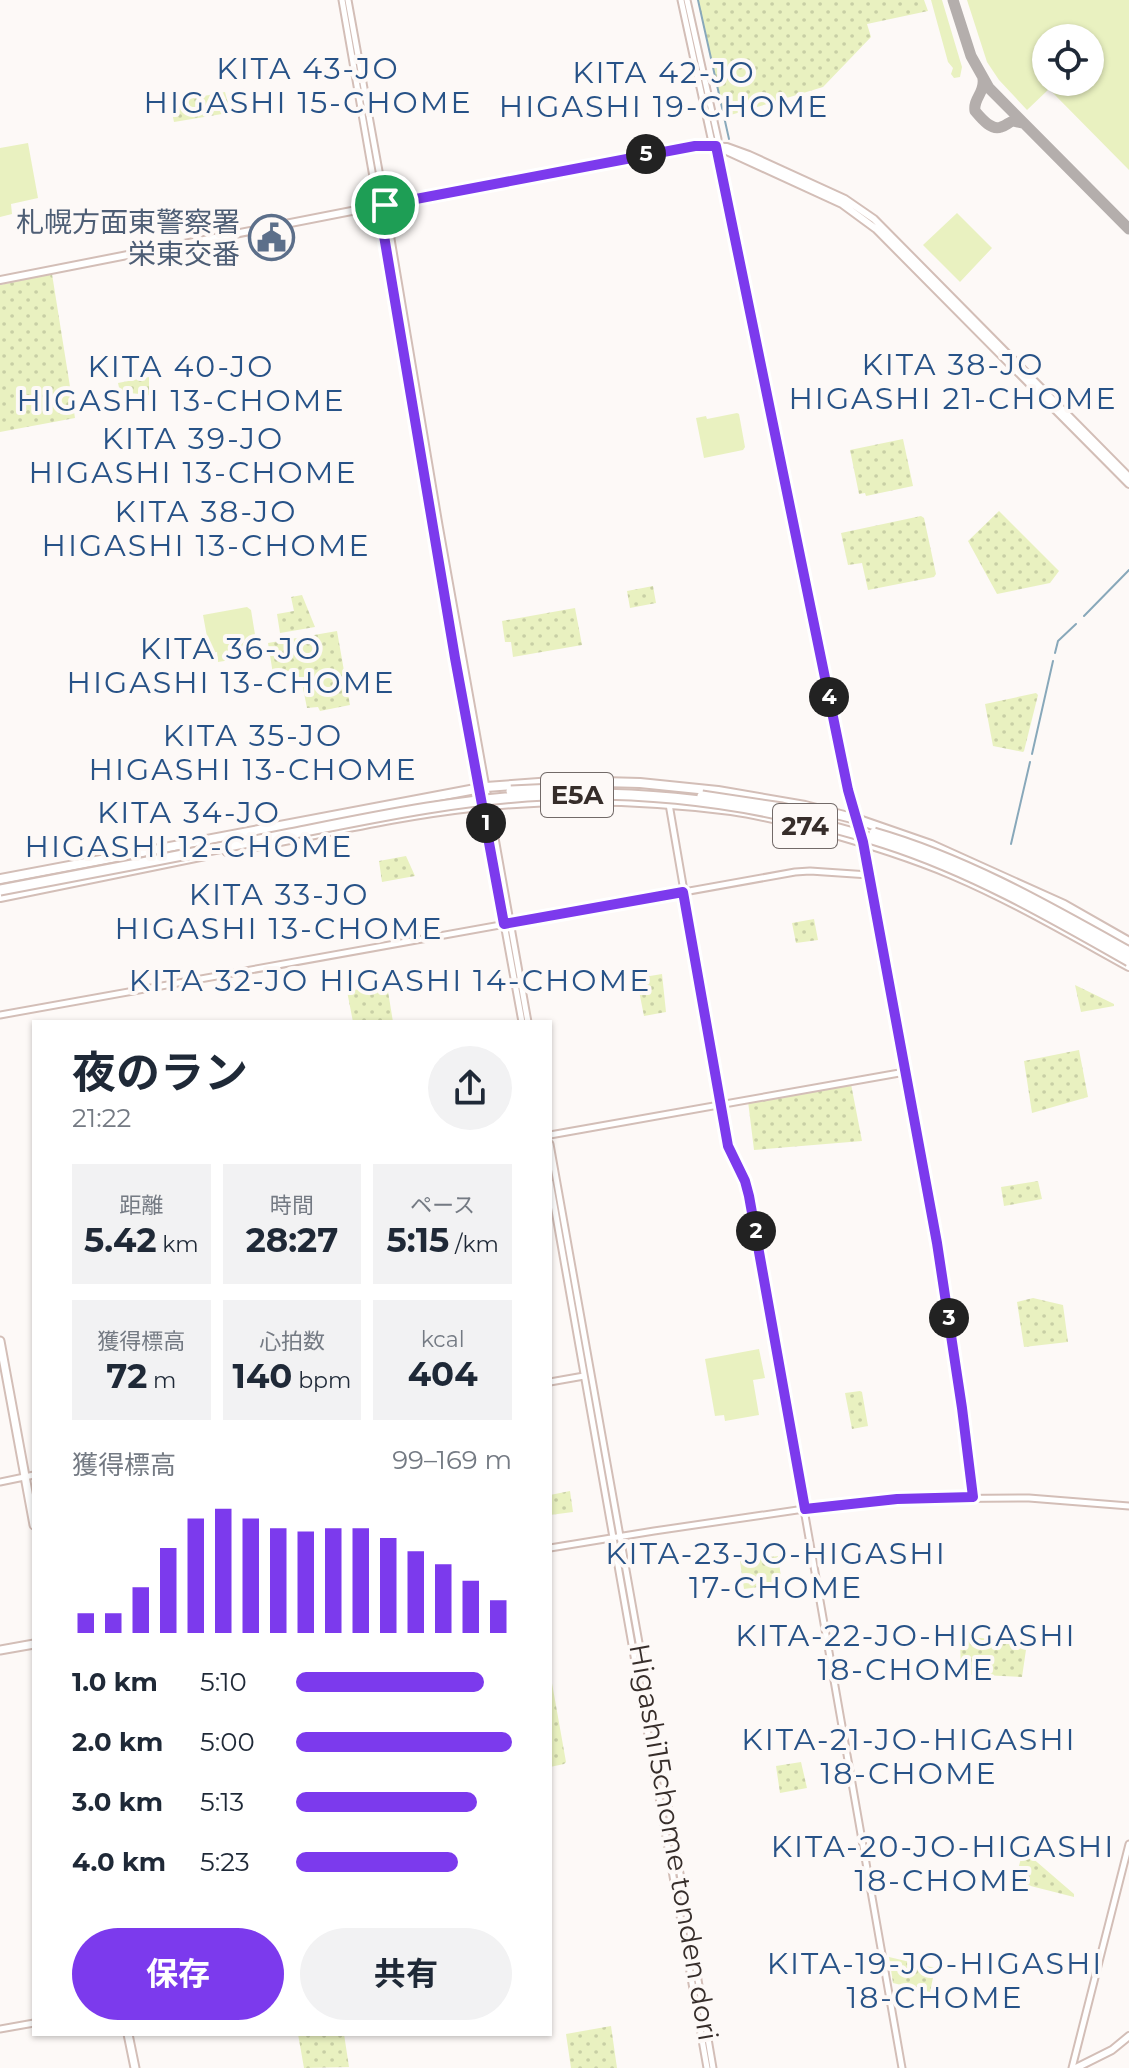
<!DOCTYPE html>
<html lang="ja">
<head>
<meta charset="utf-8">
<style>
	body { margin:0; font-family:Montserrat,"Noto Sans JP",sans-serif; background:#f2f2f3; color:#1f2937; height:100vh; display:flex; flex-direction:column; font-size:30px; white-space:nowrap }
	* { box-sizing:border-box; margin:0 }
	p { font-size:26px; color:#747a83 }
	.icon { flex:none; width:44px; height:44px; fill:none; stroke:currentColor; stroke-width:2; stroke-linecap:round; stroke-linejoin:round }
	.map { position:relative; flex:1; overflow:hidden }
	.details { position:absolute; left:32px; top:1020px; width:520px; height:1016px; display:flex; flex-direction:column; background:#fff; border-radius:0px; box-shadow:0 2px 6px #0004 }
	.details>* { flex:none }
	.tools { position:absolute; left:1032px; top:24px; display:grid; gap:16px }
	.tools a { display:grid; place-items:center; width:72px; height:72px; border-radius:50%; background:#fff; box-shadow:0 2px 6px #0004; font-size:40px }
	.pin { position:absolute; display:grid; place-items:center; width:68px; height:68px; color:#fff; margin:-34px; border:4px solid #fff; border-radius:50%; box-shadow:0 2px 8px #0007 }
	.km { position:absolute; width:40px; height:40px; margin:-20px; border-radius:50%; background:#222; color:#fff; font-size:22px; line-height:40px; text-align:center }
	.round { display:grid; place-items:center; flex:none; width:84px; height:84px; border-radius:42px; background:#f2f2f3 }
	.summary { display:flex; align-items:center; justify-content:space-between; height:136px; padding:0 40px }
	h1 { font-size:44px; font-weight:700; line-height:60px }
	.stats { display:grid; grid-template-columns:repeat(3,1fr); gap:12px; height:136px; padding:8px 40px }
	.stats div { display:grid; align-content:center; border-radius:0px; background:#f2f2f3; text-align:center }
	.stats b { font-size:34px; font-weight:700 }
	.stats small { font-size:22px; font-weight:400 }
	.stats p { font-size:22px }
	.chart { height:224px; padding:16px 40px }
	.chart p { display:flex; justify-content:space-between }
	.chart svg { width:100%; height:144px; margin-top:8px; stroke:#7c3aed; stroke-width:6 }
	.action { display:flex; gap:16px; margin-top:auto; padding:16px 40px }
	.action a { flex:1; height:92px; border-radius:48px; background:#7c3aed; color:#fff; font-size:32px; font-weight:700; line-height:92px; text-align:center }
	.action a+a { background:#f2f2f3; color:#1f2937 }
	ul { padding:0 40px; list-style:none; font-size:26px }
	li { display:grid; grid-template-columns:128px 96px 1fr; align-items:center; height:60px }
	li i { height:20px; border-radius:10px; background:#7c3aed }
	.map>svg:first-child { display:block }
	.grass { fill:#e9f1c0; fill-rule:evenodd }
	.park { fill:url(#park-dots) }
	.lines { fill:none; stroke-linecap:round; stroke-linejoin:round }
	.stream { stroke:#88a8ba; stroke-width:2 }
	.taxiway { stroke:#b4aeac; stroke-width:11 }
	.tertiary-casing { stroke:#d3beb7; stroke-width:9 }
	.secondary-casing { stroke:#d3beb7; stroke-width:10 }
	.primary-casing { stroke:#d3beb7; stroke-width:11 }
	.trunk-casing { stroke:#d3beb7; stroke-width:12 }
	.tertiary { stroke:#fff; stroke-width:5 }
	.secondary { stroke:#fff; stroke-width:6 }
	.primary { stroke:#fff; stroke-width:7 }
	.trunk { stroke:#fff; stroke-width:8 }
	.motorway-bridge-casing { stroke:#d3beb7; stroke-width:13; stroke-linecap:butt }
	.motorway-bridge { stroke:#fff; stroke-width:9 }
	.route-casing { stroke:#fff; stroke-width:16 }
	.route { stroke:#7c3aed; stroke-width:10 }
	.labels { text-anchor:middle; stroke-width:8; stroke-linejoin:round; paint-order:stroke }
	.shield { fill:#fdf9f7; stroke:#726a68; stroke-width:2 }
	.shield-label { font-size:26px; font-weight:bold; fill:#362d2a }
	.service-label { font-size:28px; fill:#4e5e75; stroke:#fdf9f7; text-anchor:end }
	.street-label { font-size:28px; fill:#362d2a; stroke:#fdf9f7 }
	.neighbourhood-label { font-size:30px; letter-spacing:2px; fill:#275287; stroke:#fdf9f7 }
</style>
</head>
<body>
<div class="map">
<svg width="1129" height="2068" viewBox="0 0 1129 2068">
	<defs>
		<pattern id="park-dots" width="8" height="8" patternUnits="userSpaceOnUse" patternTransform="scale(2)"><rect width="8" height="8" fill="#e9f1c0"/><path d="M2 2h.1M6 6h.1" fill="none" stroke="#c8cfa5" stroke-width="1.8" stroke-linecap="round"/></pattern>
	</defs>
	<rect width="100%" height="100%" fill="#fdf9f7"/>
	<!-- grass -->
	<path class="grass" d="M931,0H942L962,67L960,77L954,78L951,74L953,68L948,62Z
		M967,0H1129V170L1049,89L1027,110L999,80L987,62ZM1046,38H1090V82H1046Z
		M28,143L38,198L11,204L12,214L0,217V148Z
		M957,213L992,248L960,282L923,245Z
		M737,413L739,414L745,447L743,450L704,458L696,418L706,416L707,419Z
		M247,607L251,610L257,647L236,650L237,659L218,662L217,652L210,653L203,615Z
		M759,1349L765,1378L753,1380L759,1415L725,1421L724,1415L715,1416L705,1359Z"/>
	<!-- park -->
	<path class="park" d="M698,0H924L928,11L867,24L871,37L823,87L724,117Z
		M225,92L230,111L228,113L174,122L170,103L172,102Z
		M52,274L75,418L0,432V285Z
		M149,377V395L120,392L118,383Z
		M903,439L913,486L866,496L865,493L859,494L850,450Z
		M999,511L1059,571L1050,583L997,594L968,541Z
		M921,516L924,518L936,574L934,577L868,590L862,563L848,565L841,533Z
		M653,586L656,603L630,608L627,591Z
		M302,595L315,627L280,633L277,614L294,611L291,597Z
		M575,608L582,645L513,657L511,642H505L502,621Z
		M337,631L350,705L320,711L318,707L307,708L301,678L295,679L293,670L273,674L268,643Z
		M1036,693L1038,695L1024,751L1023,752L993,746L985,704Z
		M406,856L415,876L382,882L379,861Z
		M814,919L818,940L796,943L792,923Z
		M662,974L666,1012L644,1016L637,981L638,978Z
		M387,985L393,1022H353L347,991Z
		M1075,985L1114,1004V1006L1081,1012Z
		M1079,1050L1088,1097L1032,1113L1024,1061Z
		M851,1084L862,1141L754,1150L748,1101Z
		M1038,1181L1042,1199L1004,1206L1001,1187Z
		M1033,1298L1063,1305L1068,1342L1024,1347L1017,1302Z
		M860,1391L862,1392L868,1426L852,1429L845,1393Z
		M570,1491L573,1512L550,1515V1495Z
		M778,1556L782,1584L744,1589L740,1561Z
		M960,1638H981L1027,1643L1022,1677L961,1674Z
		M550,1672L566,1762L564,1764L550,1767Z
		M801,1762L807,1788L780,1793L776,1766Z
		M1023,1850L1074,1894V1897L1015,1882Z
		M889,1957L935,1968L930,1992L893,1983Z
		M611,2026L617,2068H571L566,2034Z
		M298,2034H344L349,2067L304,2068Z"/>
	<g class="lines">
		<!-- stream -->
		<path class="stream" d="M698,0L729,139
			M1084,616L1129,570
			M1055,653L1058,641L1076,624
			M1032,754L1053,661
			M1011,844L1030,762"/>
		<!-- taxiway -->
		<path class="taxiway" d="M953,0L971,56L989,88L1129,229
			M983,79C985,93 973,98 975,111C981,118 991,131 1001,127C1006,126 1009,122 1013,121L1022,123"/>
		<defs>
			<path id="tertiary" d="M342,0C402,341 459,682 522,1022
				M348,0L387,215L439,525L528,1022
				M681,0L711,138L716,146L848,790L863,842C904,1060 946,1277 973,1497
				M687,0L718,139L716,145
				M669,804L728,1146L745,1181L749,1196L902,2068
				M0,1015L795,872L810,871L869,875
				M550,1135L905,1072
				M550,1144L676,1850L713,2068
				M550,1182L707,2068
				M550,1382L584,1376
				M0,1482L34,1475
				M550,1548L654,1531L811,1508L897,1499L1029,1498L1129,1506
				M0,2029L34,2023
				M1072,2068L1129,1844"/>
			<path id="secondary" d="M720,148L842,204L876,229L1129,484
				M0,280L469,188L695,146L727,147L749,155L845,199L874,219L1129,477
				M1076,2068L1112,2050L1129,2036"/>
			<path id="primary" d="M0,1341L34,1525
				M0,1650L34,1644
				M128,2034L135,2068"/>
			<path id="trunk" d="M227,851C308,837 389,816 471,807C556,797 646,799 731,810C759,814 787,821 814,828C861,841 907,855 952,874C1013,900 1071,934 1129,966
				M0,879L486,787L566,781L640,783L718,791L805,806L856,819L931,845L1064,905L1129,942
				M0,897L205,855"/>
		</defs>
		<!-- tertiary casing -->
		<use href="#tertiary" class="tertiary-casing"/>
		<!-- secondary casing -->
		<use href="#secondary" class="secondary-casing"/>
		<!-- primary casing -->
		<use href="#primary" class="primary-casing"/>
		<!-- trunk casing -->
		<use href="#trunk" class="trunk-casing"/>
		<!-- tertiary -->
		<use href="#tertiary" class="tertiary"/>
		<!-- secondary -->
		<use href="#secondary" class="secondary"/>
		<!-- primary -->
		<use href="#primary" class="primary"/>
		<!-- trunk -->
		<use href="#trunk" class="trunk"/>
		<defs>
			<path id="motorway-bridge" d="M511,791L576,788
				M702,796L782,808L817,817
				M874,833C965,859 1047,906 1129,952
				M0,890C97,872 193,853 290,834C375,817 460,799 546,795C661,790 776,807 885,843C972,871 1050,916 1129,961"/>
		</defs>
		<!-- motorway-bridge casing -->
		<use href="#motorway-bridge" class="motorway-bridge-casing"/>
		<!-- motorway-bridge -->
		<use href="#motorway-bridge" class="motorway-bridge"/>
	</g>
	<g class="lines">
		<defs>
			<path id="route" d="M695,146H716L848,790L863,842L937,1243L962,1408L973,1497L897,1499L805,1509L749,1196L745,1181L728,1146L683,892L504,924L455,658L379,206Z"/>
		</defs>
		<!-- route casing -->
		<use href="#route" class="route-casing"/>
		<!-- route -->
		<use href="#route" class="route"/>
	</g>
	<!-- icons -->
	<defs>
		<symbol id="civic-ring" viewBox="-11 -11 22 22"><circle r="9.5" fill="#fdf9f7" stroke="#5c6f8a" stroke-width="1.5"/><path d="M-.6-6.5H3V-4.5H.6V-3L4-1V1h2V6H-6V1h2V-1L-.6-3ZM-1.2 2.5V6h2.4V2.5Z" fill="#5c6f8a"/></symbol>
	</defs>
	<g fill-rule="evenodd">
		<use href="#civic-ring" x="246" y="212" width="51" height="51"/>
	</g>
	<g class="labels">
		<!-- shield labels -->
		<g class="shield">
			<rect x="541" y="773" width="72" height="44" rx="6"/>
			<rect x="773" y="804" width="64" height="44" rx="6"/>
		</g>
		<g class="shield-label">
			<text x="577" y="804">E5A</text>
			<text x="805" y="835">274</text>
		</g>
		<!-- service labels -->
		<g class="service-label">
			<text x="240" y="232">札幌方面東警察署<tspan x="240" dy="32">栄東交番</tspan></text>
		</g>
		<!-- street labels -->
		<g class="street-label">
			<text transform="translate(674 1842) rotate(80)" y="10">Higashi15chome tonden dori</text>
		</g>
		<!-- neighbourhood labels -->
		<g class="neighbourhood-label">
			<text x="308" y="79">KITA 43-JO<tspan x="308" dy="34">HIGASHI 15-CHOME</tspan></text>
			<text x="664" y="83">KITA 42-JO<tspan x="664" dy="34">HIGASHI 19-CHOME</tspan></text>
			<text x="953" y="375">KITA 38-JO<tspan x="953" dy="34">HIGASHI 21-CHOME</tspan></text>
			<text x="181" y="377">KITA 40-JO<tspan x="181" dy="34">HIGASHI 13-CHOME</tspan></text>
			<text x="193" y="449">KITA 39-JO<tspan x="193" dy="34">HIGASHI 13-CHOME</tspan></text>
			<text x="206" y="522">KITA 38-JO<tspan x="206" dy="34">HIGASHI 13-CHOME</tspan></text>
			<text x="231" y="659">KITA 36-JO<tspan x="231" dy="34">HIGASHI 13-CHOME</tspan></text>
			<text x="253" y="746">KITA 35-JO<tspan x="253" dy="34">HIGASHI 13-CHOME</tspan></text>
			<text x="189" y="823">KITA 34-JO<tspan x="189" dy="34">HIGASHI 12-CHOME</tspan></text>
			<text x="279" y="905">KITA 33-JO<tspan x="279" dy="34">HIGASHI 13-CHOME</tspan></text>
			<text x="390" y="991">KITA 32-JO HIGASHI 14-CHOME</text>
			<text x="776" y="1564">KITA-23-JO-HIGASHI<tspan x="776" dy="34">17-CHOME</tspan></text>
			<text x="906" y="1646">KITA-22-JO-HIGASHI<tspan x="906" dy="34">18-CHOME</tspan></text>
			<text x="909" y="1750">KITA-21-JO-HIGASHI<tspan x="909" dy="34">18-CHOME</tspan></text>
			<text x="943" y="1857">KITA-20-JO-HIGASHI<tspan x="943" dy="34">18-CHOME</tspan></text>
			<text x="935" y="1974">KITA-19-JO-HIGASHI<tspan x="935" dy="34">18-CHOME</tspan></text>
		</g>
	</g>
</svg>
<div class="tools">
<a><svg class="icon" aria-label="locate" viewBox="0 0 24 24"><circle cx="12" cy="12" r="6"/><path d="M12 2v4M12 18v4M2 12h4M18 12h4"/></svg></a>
</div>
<div class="pin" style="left:385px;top:205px;background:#1e9e55"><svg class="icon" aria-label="arrive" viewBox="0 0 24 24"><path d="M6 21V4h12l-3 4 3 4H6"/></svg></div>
<b class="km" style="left:486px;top:823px">1</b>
<b class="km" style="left:756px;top:1231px">2</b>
<b class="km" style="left:949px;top:1318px">3</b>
<b class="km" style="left:829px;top:697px">4</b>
<b class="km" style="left:646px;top:154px">5</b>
<section class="details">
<div class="summary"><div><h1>夜のラン</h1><p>21:22</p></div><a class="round"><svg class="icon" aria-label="share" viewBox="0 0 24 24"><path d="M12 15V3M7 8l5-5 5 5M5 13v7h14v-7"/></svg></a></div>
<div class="stats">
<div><p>距離</p><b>5.42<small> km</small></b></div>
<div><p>時間</p><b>28:27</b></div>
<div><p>ペース</p><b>5:15<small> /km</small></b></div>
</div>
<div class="stats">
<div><p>獲得標高</p><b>72<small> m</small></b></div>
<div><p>心拍数</p><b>140<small> bpm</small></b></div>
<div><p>kcal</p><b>404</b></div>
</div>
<div class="chart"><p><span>獲得標高</span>99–169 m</p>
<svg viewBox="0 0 160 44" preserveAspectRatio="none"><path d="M5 44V38M15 44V38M25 44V30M35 44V18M45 44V9M55 44V6M65 44V9M75 44V12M85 44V13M95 44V12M105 44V12M115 44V15M125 44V19M135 44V23M145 44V28M155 44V34"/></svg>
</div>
<ul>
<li><b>1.0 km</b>5:10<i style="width:87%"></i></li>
<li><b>2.0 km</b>5:00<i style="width:100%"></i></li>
<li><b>3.0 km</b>5:13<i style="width:84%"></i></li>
<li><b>4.0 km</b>5:23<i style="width:75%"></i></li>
</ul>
<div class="action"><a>保存</a><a>共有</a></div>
</section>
</div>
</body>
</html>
